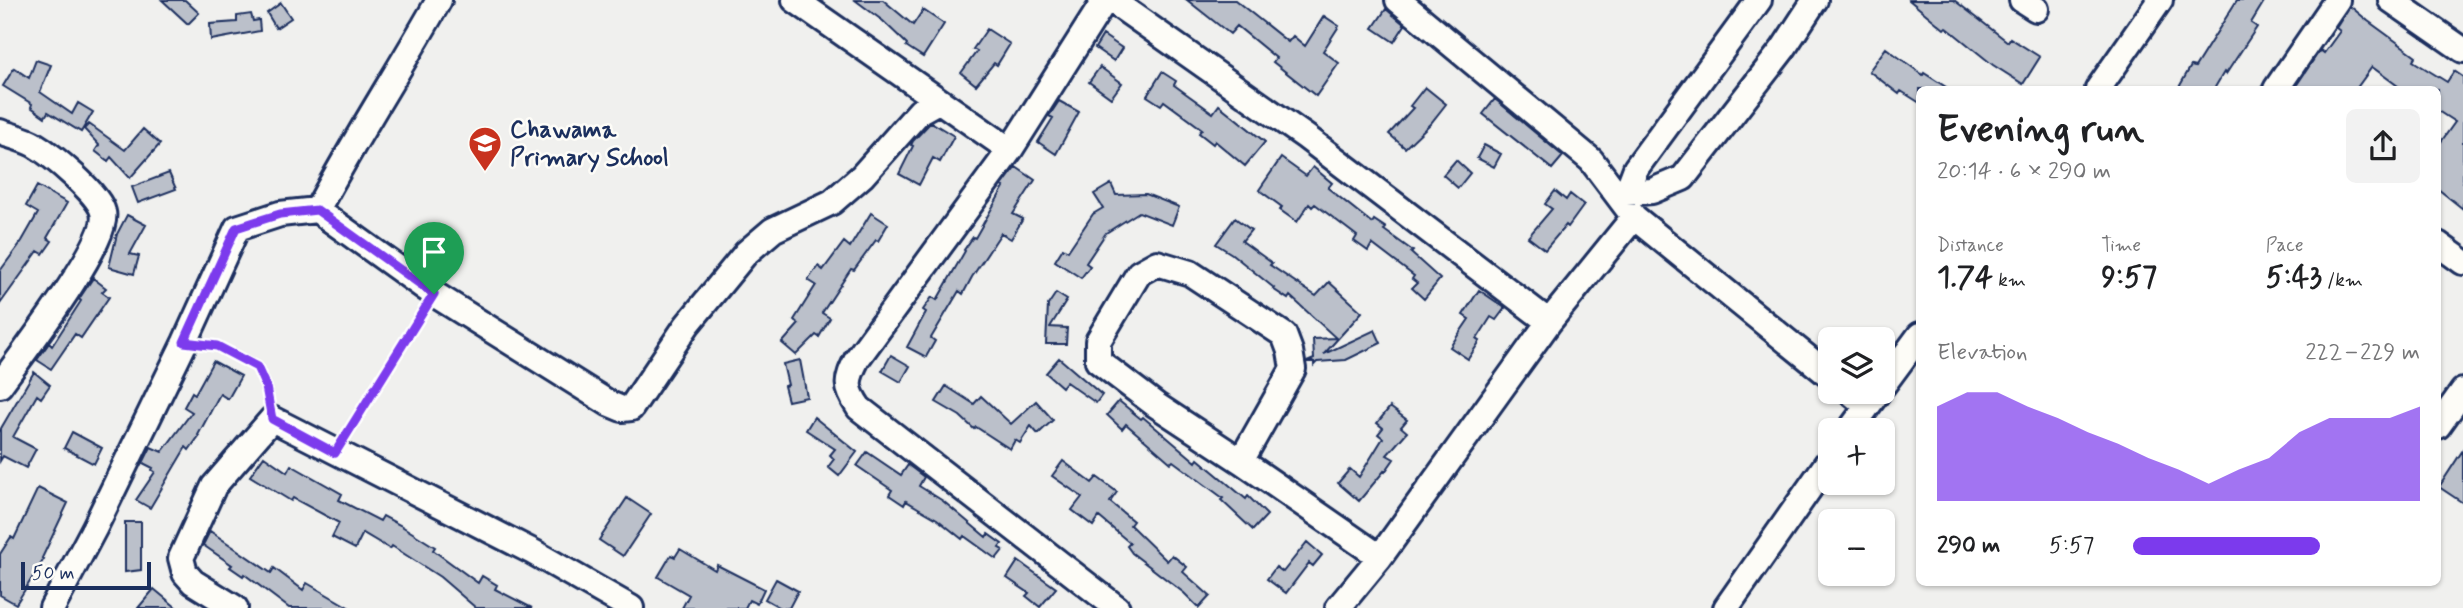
<!DOCTYPE html>
<html lang="en">
<head>
<meta charset="utf-8">
<style>
	body { margin:0; font-family:Mynerve,sans-serif; background:#f2f2f2; color:#202124; height:100vh; display:flex; flex-direction:column; font-size:26px; white-space:nowrap }
	* { box-sizing:border-box; margin:0 }
	p { font-size:23px; color:#757577 }
	.icon { flex:none; width:38px; height:38px; fill:none; stroke:currentColor; stroke-width:2; stroke-linecap:round; stroke-linejoin:round }
	.map { position:relative; flex:1; overflow:hidden }
	.panel { position:absolute; left:1916px; top:86px; width:525px; height:500px; display:flex; flex-direction:column; background:#fff; border-radius:10px; box-shadow:0 2px 5px #0004 }
	.panel>* { flex:none }
	.tools { position:absolute; left:1818px; top:327px; display:grid; gap:14px }
	.tools a { display:grid; place-items:center; width:77px; height:77px; border-radius:10px; background:#fff; box-shadow:0 2px 5px #0004; font-size:35px }
	.scale { position:absolute; left:21px; bottom:18px; width:130px; box-sizing:border-box; padding-left:7px; border:4px solid #1b2f5e; border-top:0; font-size:19px; line-height:24px; white-space:nowrap; color:#1b2f5e; -webkit-text-stroke:5px #fdfcf7; paint-order:stroke }
	.pin { position:absolute; display:grid; place-items:center; width:60px; height:60px; color:#fff; margin:-72px -30px; border-radius:50% 50% 50% 0; rotate:-45deg; box-shadow:0 0 7px #0007 }
	.pin .icon { rotate:45deg }
	.round { display:grid; place-items:center; flex:none; width:74px; height:74px; border-radius:10px; background:#f2f2f2 }
	.head { display:flex; align-items:center; justify-content:space-between; height:119px; padding:0 21px }
	h1 { font-size:38px; font-weight:700; line-height:52px }
	.stats { display:grid; grid-template-columns:repeat(3,1fr); gap:10px; height:119px; padding:7px 21px }
	.stats div { display:grid; align-content:center }
	.stats b { font-size:30px; font-weight:700 }
	.stats small { font-size:19px; font-weight:400 }
	.stats p { font-size:19px }
	.chart { height:196px; padding:14px 21px }
	.chart p { display:flex; justify-content:space-between }
	.chart svg { width:100%; height:126px; margin-top:7px; fill:#7c3aed; opacity:.7 }
	ul { padding:0 21px; list-style:none; font-size:23px }
	li { display:grid; grid-template-columns:112px 84px 1fr; align-items:center; height:52px }
	li i { height:18px; border-radius:9px; background:#7c3aed }
	.map>svg:first-child { display:block }
	.building { fill:#bbc0ca; stroke:#1b2f5e; stroke-width:2 }
	.lines { fill:none; stroke-linecap:round; stroke-linejoin:round }
	.minor-casing { stroke:#1b2f5e; stroke-width:30 }
	.path { stroke:#1b2f5e; stroke-width:3.5; stroke-dasharray:7 5; stroke-linecap:butt }
	.minor { stroke:#fdfcf7; stroke-width:24 }
	.route-casing { stroke:#fff; stroke-width:14 }
	.route { stroke:#7c3aed; stroke-width:9 }
	.labels { text-anchor:middle; stroke-width:5; stroke-linejoin:round; paint-order:stroke }
	.poi-label { font-size:24px; font-weight:bold; fill:#1b2f5e; stroke:#fdfcf7; text-anchor:start }
</style>
</head>
<body>
<div class="map">
<svg width="2463" height="608" viewBox="0 0 2463 608">
	<rect width="100%" height="100%" fill="#f0f0ee"/>
	<filter id="ink" filterUnits="userSpaceOnUse"><feTurbulence type="fractalNoise" baseFrequency=".0143" numOctaves="2"/><feDisplacementMap in="SourceGraphic" scale="14" xChannelSelector="R" yChannelSelector="G"/><feConvolveMatrix kernelMatrix="1 2 1 2 8 2 1 2 1" color-interpolation-filters="sRGB"/></filter>
	<g filter="url(#ink)">
		<!-- building -->
		<path class="building" d="M162,0H185L199,13L188,24Z
			M855,0H883L913,25L923,10L944,24L923,57L906,46L907,44L883,21Z
			M1187,0H1235L1288,42L1293,36L1305,46L1324,16L1339,26L1323,51L1339,63L1316,96L1273,62L1276,58L1237,26L1230,34Z
			M1909,0H1954L2008,42L2010,38L2040,57L2023,84L1993,65L1946,27L1944,29Z
			M2237,0H2265L2251,23L2257,27L2245,45L2226,74L2224,72L2214,89H2178L2191,66L2195,67Z
			M281,3L291,18L276,28L267,13Z
			M2350,6L2368,21L2416,56L2413,61L2447,82L2454,71L2463,77V209L2438,189V146L2455,122L2438,111V89H2402L2372,67L2356,89H2294L2320,50L2324,53L2340,31L2336,28Z
			M1386,9L1405,25L1394,42L1373,28Z
			M251,14L253,21L259,20L260,31L211,40L210,24L237,22V16Z
			M987,29L1010,44L997,65L994,63L976,85L961,73L977,51L973,49Z
			M1103,35L1122,48L1114,61L1095,48Z
			M1886,48L1923,75L1924,73L1949,89H1920V103L1901,91L1899,94L1869,71Z
			M36,60L51,65L40,92L72,114L78,103L93,112L81,132L48,112L45,117L31,107L32,104L3,86L14,68L29,78Z
			M1100,67L1122,83L1111,98L1089,82Z
			M1162,72L1176,81L1174,85L1213,113L1219,105L1265,142L1245,166L1215,141L1213,144L1199,133L1202,129L1164,101L1161,105L1147,96Z
			M1425,87L1446,104L1431,123L1405,148L1389,134L1413,108L1410,106Z
			M1495,99L1563,156L1552,169L1483,114Z
			M1059,101L1079,112L1056,154L1038,142L1053,118L1049,116Z
			M931,122L954,136L940,162L933,158L919,185L899,174L913,146L911,145L913,141Z
			M89,124L125,150L143,129L160,144L130,178L111,157L108,161L95,151L99,145L84,129Z
			M1484,145L1501,154L1494,167L1477,158Z
			M1281,158L1306,176L1313,167L1332,183L1328,188L1372,223L1374,220L1386,228L1384,230L1413,251L1411,253L1440,279L1424,299L1412,288L1417,283L1412,279L1414,276L1372,244L1368,251L1354,241L1357,236L1315,204L1312,207L1309,204L1297,222L1280,210L1282,207L1259,190Z
			M1456,160L1470,173L1458,188L1443,175Z
			M1016,167L1035,180L1013,214L1023,219L1011,239L1001,233L972,277L963,294L959,291L931,338L935,341L926,357L907,347L926,312L923,310L932,297L937,300L965,251L964,250L973,237L975,238L1004,187L1002,186Z
			M169,173L176,189L138,203L132,187Z
			M1111,184L1116,195L1146,194L1179,207L1172,225L1139,212L1106,233L1086,263L1090,266L1081,278L1055,261L1063,248L1068,251L1093,214L1103,208L1094,194Z
			M37,186L67,203L47,238L52,241L43,254L38,251L0,304V271L22,241L38,213L26,206Z
			M1555,191L1566,200L1570,194L1584,205L1568,227L1566,225L1545,250L1528,237L1552,209L1545,204Z
			M871,213L888,224L878,241L876,240L854,270L851,269L822,313L830,318L819,337L816,335L796,355L782,343L799,324L794,320L816,285L808,280L818,266L823,270L844,242L850,247Z
			M127,215L146,225L130,254L139,256L134,274L109,267L117,234Z
			M1235,218L1251,230L1242,241L1272,263L1270,265L1316,296L1329,282L1362,312L1324,354L1375,330L1381,343L1346,360L1317,362L1314,365V362H1307L1314,359L1313,339L1336,338L1290,296L1288,299L1273,289L1274,288L1232,254L1216,244Z
			M93,278L106,288L102,292L109,297L81,338L75,334L51,369L37,360L49,343L52,346L81,301L79,299Z
			M1479,290L1505,308L1496,320L1491,317L1477,339L1480,341L1468,359L1450,347L1469,319L1463,315Z
			M1056,293L1067,300L1050,327L1067,328L1066,344H1046L1048,305Z
			M891,355L910,366L901,382L882,371Z
			M1059,358L1102,395L1096,403L1066,382L1062,387L1046,373Z
			M800,360L807,397L788,401L784,386L788,385L783,364Z
			M213,361L241,376L228,399L220,394L198,435L199,436L189,450L186,447L150,508L136,500L155,472L152,470L153,468L143,463L151,447L162,452L192,412L184,407L192,392L195,394Z
			M34,372L50,385L41,398L37,395L13,437L36,449L26,468L3,456L0,461V430Z
			M946,386L974,404L981,396L1011,424L1036,401L1053,420L1038,434L1031,426L1020,443L1015,440L1010,449L976,427L974,429L960,416L936,402Z
			M1119,401L1141,419L1143,417L1196,462L1198,459L1246,499L1248,496L1267,515L1253,530L1221,500L1223,498L1173,461L1171,463L1126,424L1122,429L1107,415Z
			M1390,407L1407,420L1401,427L1407,432L1387,455L1394,459L1385,472L1384,471L1359,501L1338,483L1350,469L1359,477L1383,438L1378,434L1383,428L1377,423Z
			M814,417L857,452L839,476L828,467L834,459L830,455L835,449L806,430Z
			M72,432L102,448L94,464L64,448Z
			M2463,450V503L2439,487Z
			M867,452L901,475L908,465L924,477L919,486L943,501L986,537L988,534L1002,544L999,548L1003,550L996,559L964,536L962,539L937,519L906,501L904,505L889,495L892,490L857,466Z
			M264,456L287,472L291,465L342,494L339,500L380,521L383,516L400,525L435,547L433,550L478,583L482,576L497,585L495,589L532,608H476L440,577L392,546L390,549L363,533L355,549L332,537L339,523L293,498L291,501L250,476Z
			M1063,461L1092,483L1097,477L1117,492L1110,502L1133,521L1130,525L1167,561L1172,555L1187,567L1183,572L1210,596L1199,608L1184,593L1132,553L1127,546L1130,543L1099,517L1093,526L1072,510L1082,497L1052,476Z
			M38,488L68,503L42,558L44,559L16,604L0,595V554L11,537L14,539Z
			M627,498L651,514L623,556L599,540Z
			M125,522H141V570L125,572Z
			M210,531L271,573L274,568L303,590L307,583L350,608H289L244,574L243,576L230,567L232,565L203,545Z
			M1307,542L1322,555L1313,566L1309,563L1286,593L1267,579L1276,567L1283,572Z
			M680,549L715,570L717,565L764,589L757,604L749,600L745,608H682L689,595L658,577L671,555L675,557Z
			M1018,561L1056,588L1040,607L1026,596L1029,593L1007,578Z
			M776,579L798,591L789,608H781L765,599Z
			M154,589L177,608H138Z"/>
		<g class="lines">
			<defs>
				<path id="minor" d="M795,0L1010,150
					M1105,0L1010,150L857,359C846,381 845,387 859,408L1117,608
					M1111,0L1306,137L1549,322L1380,557L1338,608
					M1398,0L1591,160L1634,217
					M2022,0L2036,9
					M2391,0L2463,50
					M2098,89L2160,0
					M2276,89L2337,0
					M0,132C11,136 25,139 35,145C52,155 99,194 103,212C111,240 20,357 0,385
					M1626,193L1652,191L1683,178L1783,49L1815,0
					M1623,202L1636,168L1759,0
					M317,210C355,138 399,71 439,0
					M2438,244L2463,262
					M1157,263L1190,273L1284,335L1290,351L1293,369L1241,461L1156,405L1098,361V341L1139,273Z
					M1549,322L1634,217L1830,376
					M1883,385L1920,335
					M1850,392L1867,406
					M2438,426L2463,391
					M1850,430L1878,392
					M1241,461L1380,557
					M52,608L95,527L185,342L237,228L280,214L317,210L434,294L610,404L622,409L631,408L687,325L746,253L773,230L832,202L862,176L920,111L938,101
					M235,608L193,582L185,573L181,558L214,486L272,419L533,552L631,608
					M1726,608L1830,459"/>
			</defs>
			<!-- minor casing -->
			<use href="#minor" class="minor-casing"/>
			<!-- path -->
			<path class="path" d="M207,345L217,346L257,367L268,400
				M346,436L423,312"/>
			<!-- minor -->
			<use href="#minor" class="minor"/>
		</g>
	</g>
	<g class="lines" filter="url(#ink)">
		<defs>
			<path id="route" d="M317,210L434,294L335,453L272,419L266,387L257,367L217,346L184,342L236,228L280,214Z"/>
		</defs>
		<!-- route casing -->
		<use href="#route" class="route-casing"/>
		<!-- route -->
		<use href="#route" class="route"/>
	</g>
	<!-- icons -->
	<defs>
		<symbol id="school-pin" viewBox="-11 -11 22 30"><path d="M0 17L-7.5 6A9.5 9.5 0 1 1 7.5 6Z" fill="#c8321e" stroke="#fdfcf7"/><path d="M0-5L7-2L0 1L-7-2ZM-4 1L0 2.5L4 1V4Q0 6-4 4Z" fill="#fff"/></symbol>
	</defs>
	<g fill-rule="evenodd">
		<use href="#school-pin" x="466" y="124" width="38" height="52"/>
	</g>
	<g class="labels">
		<!-- poi labels -->
		<g class="poi-label">
			<text x="510" y="137">Chawama<tspan x="510" dy="28">Primary School</tspan></text>
		</g>
	</g>
</svg>
<div class="tools">
<a><svg class="icon" aria-label="layers" viewBox="0 0 24 24"><path d="M12 4l9 5-9 5-9-5zM3 14l9 5 9-5"/></svg></a>
<a>+</a>
<a>−</a>
</div>
<div class="scale">50 m</div>
<div class="pin" style="left:434px;top:294px;background:#1e9e55"><svg class="icon" aria-label="arrive" viewBox="0 0 24 24"><path d="M6 21V4h12l-3 4 3 4H6"/></svg></div>
<section class="panel">
<div class="head"><div><h1>Evening run</h1><p>20:14 · 6 × 290 m</p></div><a class="round"><svg class="icon" aria-label="share" viewBox="0 0 24 24"><path d="M12 15V3M7 8l5-5 5 5M5 13v7h14v-7"/></svg></a></div>
<div class="stats">
<div><p>Distance</p><b>1.74<small> km</small></b></div>
<div><p>Time</p><b>9:57</b></div>
<div><p>Pace</p><b>5:43<small> /km</small></b></div>
</div>
<div class="chart"><p><span>Elevation</span>222–229 m</p>
<svg viewBox="0 0 160 44" preserveAspectRatio="none"><path d="M0 44V11L10 6L20 6L30 11L40 15L50 20L60 24L70 29L80 33L90 38L100 33L110 29L120 20L130 15L140 15L150 15L160 11V44z"/></svg>
</div>
<ul>
<li><b>290 m</b>5:57<i style="width:65%"></i></li>
</ul>
</section>
</div>
</body>
</html>
